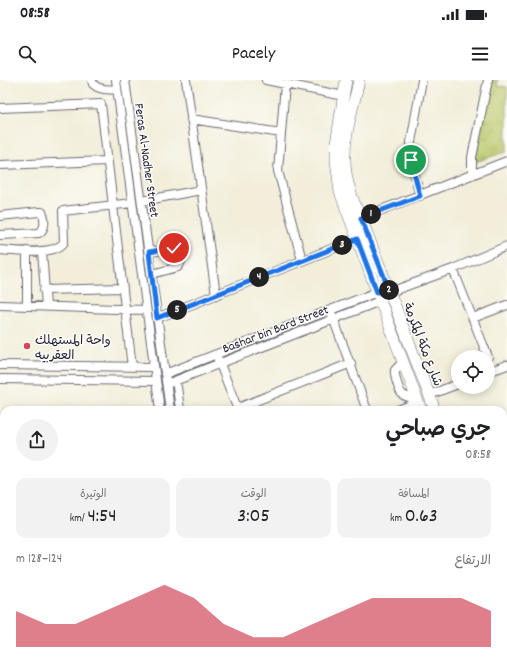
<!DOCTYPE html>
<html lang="ar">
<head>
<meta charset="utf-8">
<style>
	body { margin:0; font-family:Dekko,"Playpen Sans Arabic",sans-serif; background:#f2f2f2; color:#202124; direction:rtl; height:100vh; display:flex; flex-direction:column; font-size:15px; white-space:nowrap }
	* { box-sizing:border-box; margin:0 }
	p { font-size:13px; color:#757577 }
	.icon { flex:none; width:22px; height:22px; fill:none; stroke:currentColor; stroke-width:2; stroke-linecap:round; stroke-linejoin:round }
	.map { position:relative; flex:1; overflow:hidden; direction:ltr }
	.panel { position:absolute; left:0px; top:326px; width:507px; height:256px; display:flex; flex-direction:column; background:#fff; border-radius:12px 12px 0 0; box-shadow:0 2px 10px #0003; direction:rtl }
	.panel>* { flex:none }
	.buttons { position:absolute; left:451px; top:270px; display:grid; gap:8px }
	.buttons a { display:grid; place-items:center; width:44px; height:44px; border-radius:50%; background:#fff; box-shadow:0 2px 10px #0003; font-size:20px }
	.pin { position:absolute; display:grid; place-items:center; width:34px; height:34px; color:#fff; margin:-17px; border:2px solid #fff; border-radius:50%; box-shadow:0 1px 4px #0007 }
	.km { position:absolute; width:20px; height:20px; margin:-10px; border-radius:50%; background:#222; color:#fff; font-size:11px; line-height:20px; text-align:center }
	.round { display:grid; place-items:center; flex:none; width:42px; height:42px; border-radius:21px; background:#f2f2f2 }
	.overview { display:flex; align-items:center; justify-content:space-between; height:68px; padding:0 16px }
	h1 { font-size:22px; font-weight:600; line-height:30px }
	.figures { display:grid; grid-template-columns:repeat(3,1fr); gap:6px; height:68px; padding:4px 16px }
	.figures div { display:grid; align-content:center; border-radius:10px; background:#f2f2f2; text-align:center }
	.figures b { font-size:20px; font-weight:600 }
	.figures small { font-size:11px; font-weight:400 }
	.figures p { font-size:11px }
	.chart { height:112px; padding:8px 16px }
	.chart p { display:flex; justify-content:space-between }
	.chart svg { width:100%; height:72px; margin-top:4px; fill:#d1495b; opacity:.7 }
	.status { display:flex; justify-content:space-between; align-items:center; height:28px; padding:0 20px; background:#fff; direction:ltr }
	.status svg { height:11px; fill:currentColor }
	header { display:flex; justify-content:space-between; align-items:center; height:52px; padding:0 16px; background:#fff; font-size:18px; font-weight:600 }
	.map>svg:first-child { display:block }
	.park { fill:url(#park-crowns); stroke:#6e7452 }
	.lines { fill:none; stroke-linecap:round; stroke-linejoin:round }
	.minor-casing { stroke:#6b6973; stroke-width:10 }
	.major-casing { stroke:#6b6973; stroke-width:12 }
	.minor { stroke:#fff; stroke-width:8 }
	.major { stroke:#fff; stroke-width:11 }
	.route-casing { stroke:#fff; stroke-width:8 }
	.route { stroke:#1a73e8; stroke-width:5 }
	.poi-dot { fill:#d1495b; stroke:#fdfcf7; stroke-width:1.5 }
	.labels { text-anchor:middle; stroke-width:3; stroke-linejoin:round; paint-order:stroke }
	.street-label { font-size:13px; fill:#22223b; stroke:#fdfcf7 }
	.poi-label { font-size:13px; fill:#22223b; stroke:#fdfcf7; text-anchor:start }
</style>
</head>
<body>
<div class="status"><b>08:58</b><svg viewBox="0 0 49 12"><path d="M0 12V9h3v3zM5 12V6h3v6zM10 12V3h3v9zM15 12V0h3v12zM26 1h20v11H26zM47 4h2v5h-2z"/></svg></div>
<header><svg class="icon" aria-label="menu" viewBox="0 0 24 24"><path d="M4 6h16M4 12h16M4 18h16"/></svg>Pacely<svg class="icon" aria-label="search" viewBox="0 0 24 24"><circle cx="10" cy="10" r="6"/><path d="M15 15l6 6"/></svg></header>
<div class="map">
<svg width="507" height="582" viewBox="0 0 507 582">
	<defs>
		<pattern id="park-crowns" width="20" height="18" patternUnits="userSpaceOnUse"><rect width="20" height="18" fill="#b9c76a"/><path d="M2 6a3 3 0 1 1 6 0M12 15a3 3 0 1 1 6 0" fill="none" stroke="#9fab5d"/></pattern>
	</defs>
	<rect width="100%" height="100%" fill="#fdfcf7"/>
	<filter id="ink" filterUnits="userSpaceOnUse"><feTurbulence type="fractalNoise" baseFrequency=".025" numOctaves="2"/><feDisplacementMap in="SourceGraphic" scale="8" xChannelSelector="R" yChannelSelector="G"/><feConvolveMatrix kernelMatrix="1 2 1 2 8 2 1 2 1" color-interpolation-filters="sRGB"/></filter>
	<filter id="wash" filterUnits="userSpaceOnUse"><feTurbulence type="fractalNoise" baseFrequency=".012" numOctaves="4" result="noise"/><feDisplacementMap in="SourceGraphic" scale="16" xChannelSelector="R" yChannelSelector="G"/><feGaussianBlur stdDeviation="0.9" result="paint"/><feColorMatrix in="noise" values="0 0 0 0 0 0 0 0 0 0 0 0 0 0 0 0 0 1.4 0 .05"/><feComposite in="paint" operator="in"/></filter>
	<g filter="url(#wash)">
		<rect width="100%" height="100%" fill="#f2eeda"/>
		<!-- park -->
		<path class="park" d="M491,0H498L497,6L507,7V71L475,82Z"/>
	</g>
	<g filter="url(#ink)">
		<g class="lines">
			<defs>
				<path id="minor" d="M92,0L93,4C99,10 109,10 117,9
					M116,0L160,330
					M125,0L170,330
					M186,0L216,215
					M266,0L344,16
					M285,4L278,91L302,180
					M0,28L101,24L132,287
					M191,39L281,53
					M0,85L107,81
					M472,95V77L488,0
					M420,116L411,80V62L422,0
					M142,121L201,110
					M0,136L39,132H42C45,138 46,149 39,153L0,155
					M361,138L507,81
					M0,170C15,171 55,176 64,162L63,131L132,123
					M42,171L46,226
					M149,172L178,168C181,173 183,182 178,187L152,194
					M453,189L488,277
					M44,210L123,208
					M0,225L146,230
					M27,226V171
					M332,235L367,330
					M157,238L357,159
					M473,238L507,225
					M218,279L238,330
					M403,282L395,290C394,295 399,312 403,315C407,317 412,318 417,319
					M0,285L154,287
					M488,292L507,285
					M165,294L377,212H390L453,189L507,166
					M0,299L156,301
					M167,304L380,221L383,218
					M177,307L180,330
					M429,315L458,304
					M238,328L351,283
					M398,330L418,322
					M503,365L507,363
					M503,425L507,424
					M503,478L507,477
					M194,578L195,582
					M206,578V582
					M258,578L259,582
					M338,578L340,582
					M399,578L401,582
					M462,578L463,582
					M221,582L230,578
					M504,582L507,576"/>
				<path id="major" d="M346,0L336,64V80L340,112L421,330
					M359,0C354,25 344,53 345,79C345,99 352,120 361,138L435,330
					M503,505L507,516
					M503,535L507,545"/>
			</defs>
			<!-- minor casing -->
			<use href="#minor" class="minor-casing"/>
			<!-- major casing -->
			<use href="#major" class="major-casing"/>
			<!-- minor -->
			<use href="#minor" class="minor"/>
			<!-- major -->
			<use href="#major" class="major"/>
		</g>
	</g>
	<g class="lines" filter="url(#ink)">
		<defs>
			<path id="route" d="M174,168L149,172L157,238L357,159L377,212H390L361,138L420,116L411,80"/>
		</defs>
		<!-- route casing -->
		<use href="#route" class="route-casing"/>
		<!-- route -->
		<use href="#route" class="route"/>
	</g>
	<!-- markers -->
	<circle class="poi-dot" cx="27" cy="266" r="4"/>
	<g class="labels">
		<!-- street labels -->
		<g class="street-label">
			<text transform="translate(148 80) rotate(82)" y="5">Feras Al-Nadher Street</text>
			<text transform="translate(275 248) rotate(-21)" y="5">Bashar bin Bard Street</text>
			<text transform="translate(424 264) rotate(69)" y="5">شارع مكة المكرمة</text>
		</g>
		<!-- poi labels -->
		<g class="poi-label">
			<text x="35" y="264">واحة المستهلك<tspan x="35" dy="15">العقربيه</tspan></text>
		</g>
	</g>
</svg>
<div class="buttons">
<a><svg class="icon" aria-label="locate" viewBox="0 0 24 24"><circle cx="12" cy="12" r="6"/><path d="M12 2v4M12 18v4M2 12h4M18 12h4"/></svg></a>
</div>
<div class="pin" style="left:411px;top:80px;background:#1e9e55"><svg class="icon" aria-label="arrive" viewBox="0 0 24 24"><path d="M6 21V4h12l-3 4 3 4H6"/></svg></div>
<div class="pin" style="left:174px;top:168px;background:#d93025"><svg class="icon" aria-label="check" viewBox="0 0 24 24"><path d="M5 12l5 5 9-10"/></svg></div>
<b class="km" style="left:371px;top:134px">1</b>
<b class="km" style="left:389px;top:210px">2</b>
<b class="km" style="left:342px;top:165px">3</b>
<b class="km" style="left:259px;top:197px">4</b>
<b class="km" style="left:177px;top:230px">5</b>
<section class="panel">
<div class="overview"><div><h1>جري صباحي</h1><p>08:58</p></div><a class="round"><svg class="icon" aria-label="share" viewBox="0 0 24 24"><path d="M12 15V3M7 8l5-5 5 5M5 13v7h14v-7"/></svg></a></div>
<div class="figures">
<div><p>المسافة</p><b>0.63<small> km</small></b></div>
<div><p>الوقت</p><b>3:05</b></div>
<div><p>الوتيرة</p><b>4:54<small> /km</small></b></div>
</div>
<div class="chart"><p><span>الارتفاع</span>124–128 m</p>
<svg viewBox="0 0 160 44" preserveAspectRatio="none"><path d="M0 44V22L10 30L20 30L30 22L40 14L50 6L60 14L70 30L80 38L90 38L100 30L110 22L120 14L130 14L140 14L150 14L160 22V44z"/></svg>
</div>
</section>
</div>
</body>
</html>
